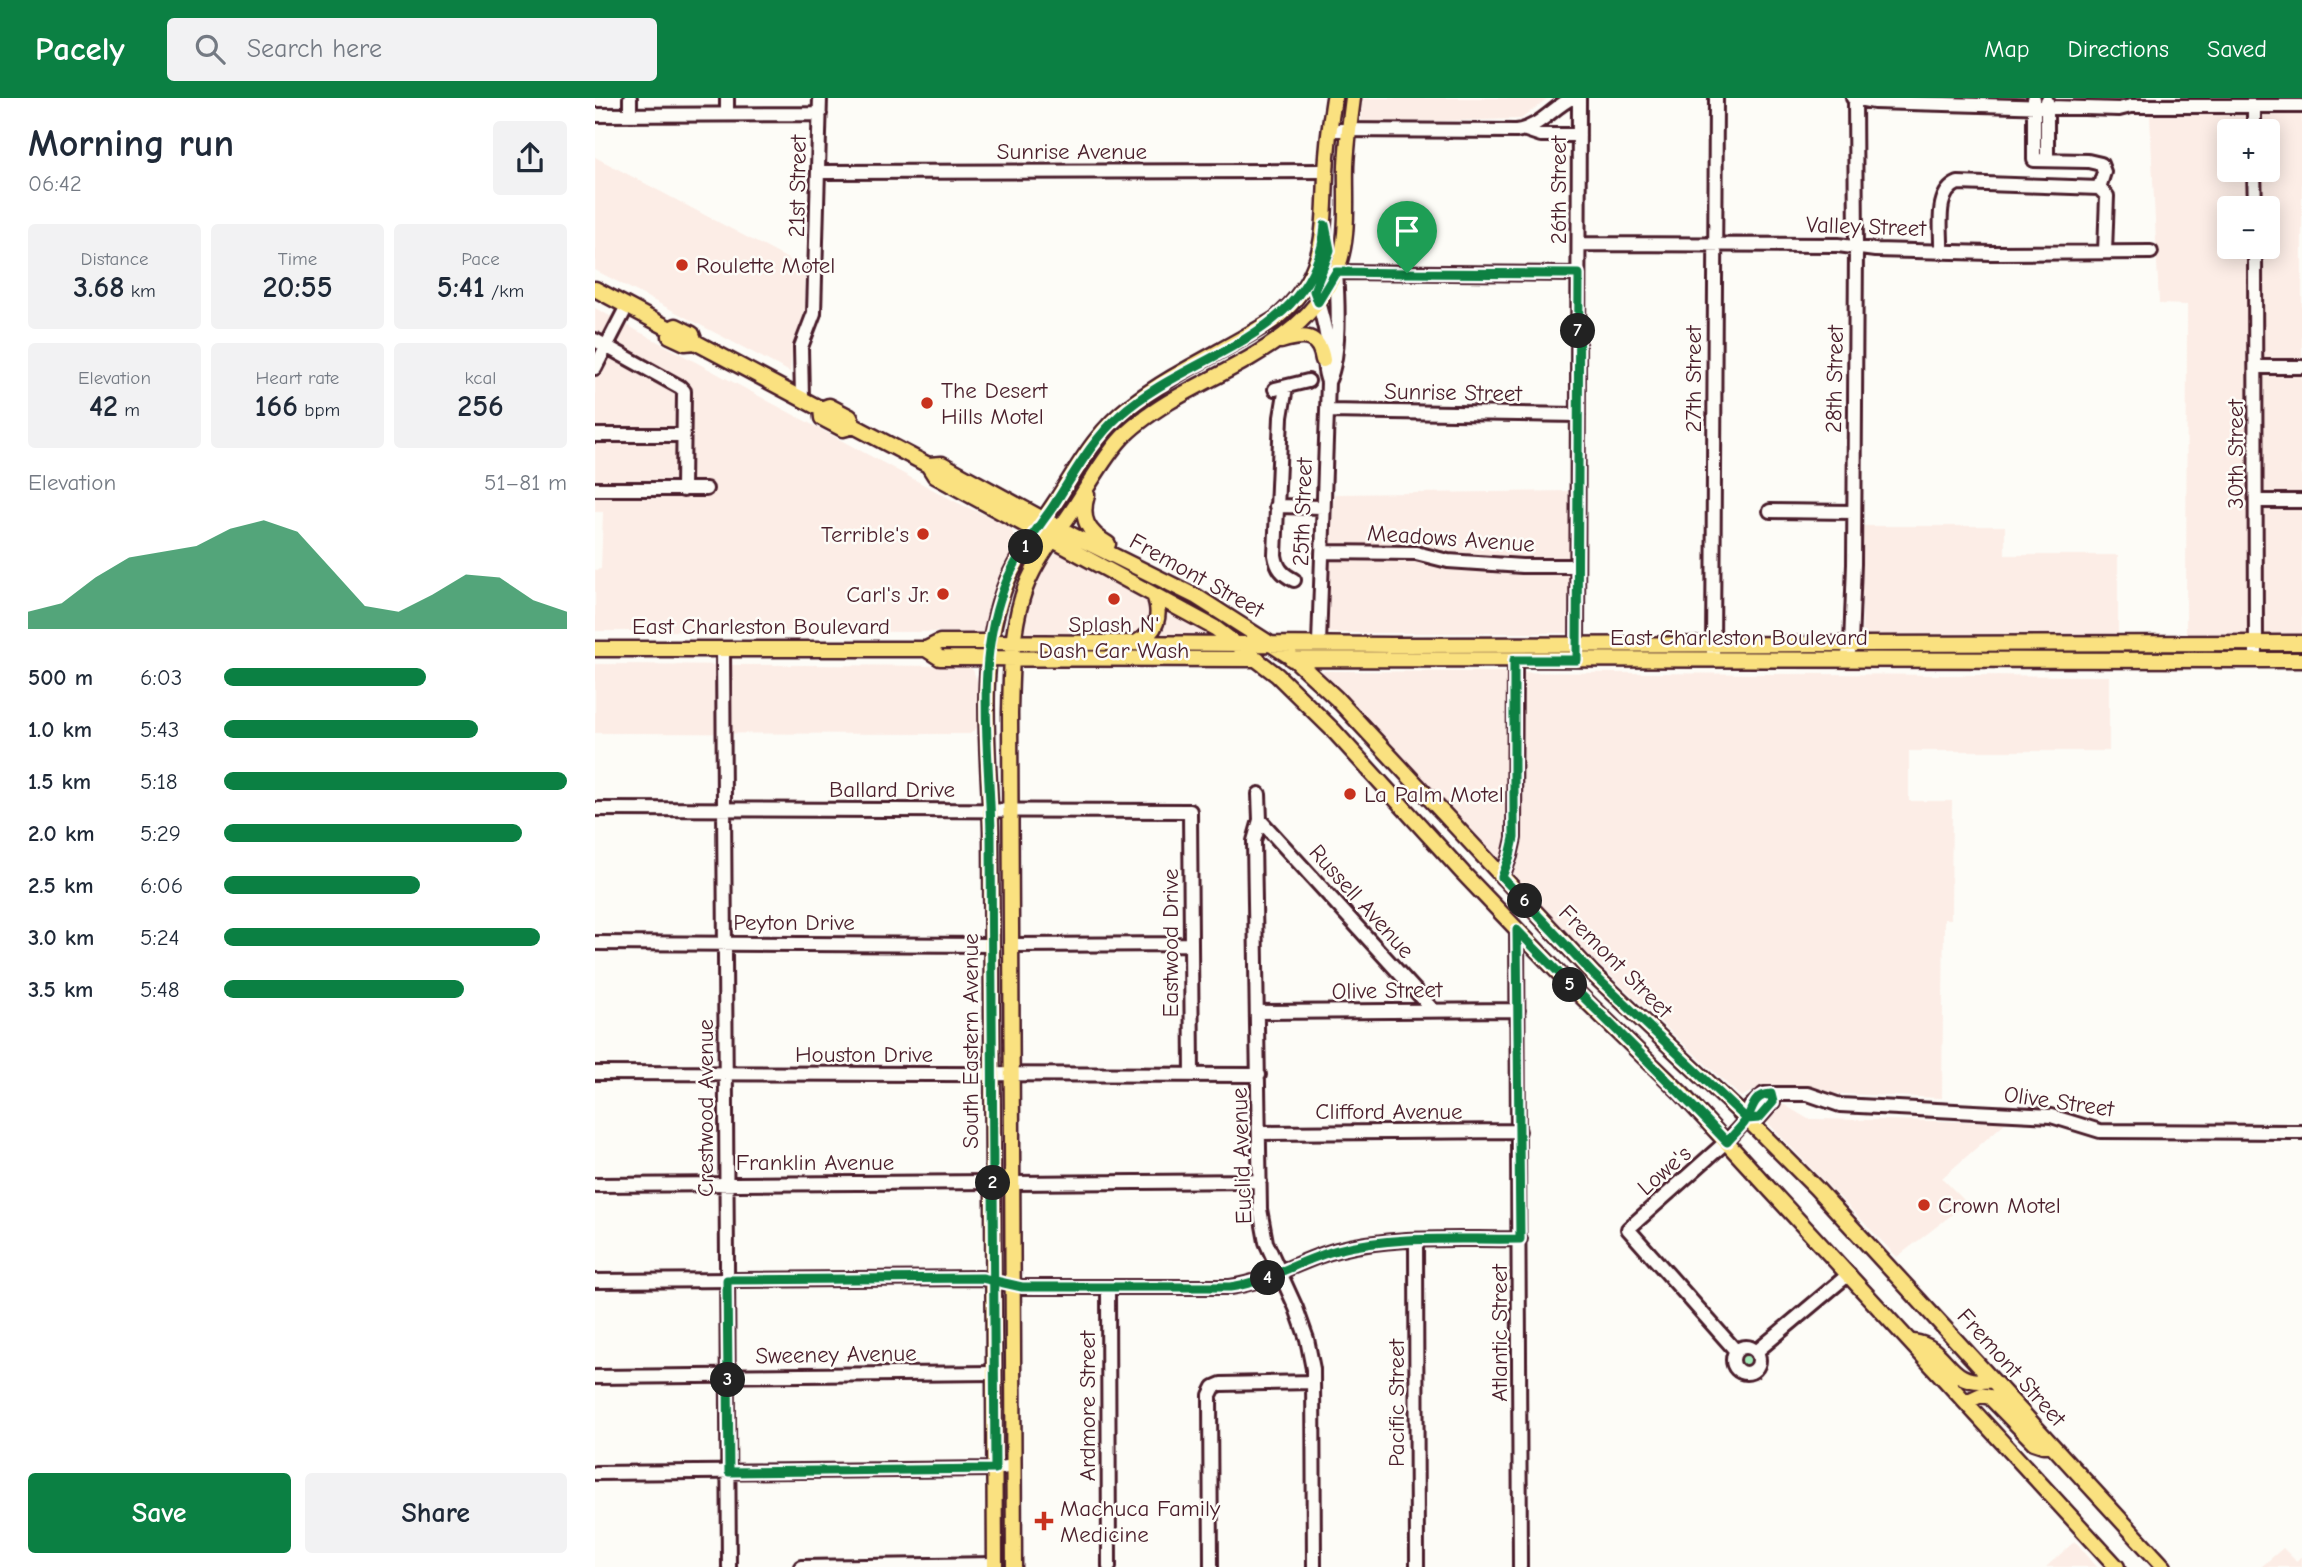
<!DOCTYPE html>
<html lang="en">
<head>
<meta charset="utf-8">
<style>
	body { margin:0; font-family:"Comic Neue",sans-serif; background:#f2f2f3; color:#1f2937; height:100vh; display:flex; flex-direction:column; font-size:26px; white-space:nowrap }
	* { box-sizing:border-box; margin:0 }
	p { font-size:23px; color:#747a83 }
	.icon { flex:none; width:38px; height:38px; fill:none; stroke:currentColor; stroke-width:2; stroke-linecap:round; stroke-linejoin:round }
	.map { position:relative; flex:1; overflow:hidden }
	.panel { display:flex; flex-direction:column; background:#fff; width:595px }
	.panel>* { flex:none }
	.controls { position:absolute; left:1622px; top:21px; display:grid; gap:14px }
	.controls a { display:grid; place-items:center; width:63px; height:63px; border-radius:7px; background:#fff; box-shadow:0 4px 18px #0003; font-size:35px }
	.pin { position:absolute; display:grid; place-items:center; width:60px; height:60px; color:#fff; margin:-72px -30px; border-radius:50% 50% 50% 0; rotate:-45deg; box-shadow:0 0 7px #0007 }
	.pin .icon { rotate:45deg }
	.km { position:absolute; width:35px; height:35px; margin:-18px; border-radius:50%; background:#222; color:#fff; font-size:19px; line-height:35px; text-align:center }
	.round { display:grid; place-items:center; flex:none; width:74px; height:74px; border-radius:7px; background:#f2f2f3 }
	.headline { display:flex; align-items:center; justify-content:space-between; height:119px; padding:0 28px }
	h1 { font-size:38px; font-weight:600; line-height:52px }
	.figures { display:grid; grid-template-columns:repeat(3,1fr); gap:10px; height:119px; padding:7px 28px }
	.figures div { display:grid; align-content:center; border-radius:7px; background:#f2f2f3; text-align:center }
	.figures b { font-size:30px; font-weight:600 }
	.figures small { font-size:19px; font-weight:400 }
	.figures p { font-size:19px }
	.chart { height:196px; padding:14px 28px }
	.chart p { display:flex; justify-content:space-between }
	.chart svg { width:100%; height:126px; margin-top:7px; fill:#0b8043; opacity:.7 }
	.primary-button { display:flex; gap:14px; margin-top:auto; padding:14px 28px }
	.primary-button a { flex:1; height:80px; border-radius:7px; background:#0b8043; color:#fff; font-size:28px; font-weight:600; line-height:80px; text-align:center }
	.primary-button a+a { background:#f2f2f3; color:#1f2937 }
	ul { padding:0 28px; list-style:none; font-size:23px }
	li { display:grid; grid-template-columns:112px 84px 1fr; align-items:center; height:52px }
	li i { height:18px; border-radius:9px; background:#0b8043 }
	header { display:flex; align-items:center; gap:42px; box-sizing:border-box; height:98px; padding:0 35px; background:#0b8043; color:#fff }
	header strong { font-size:33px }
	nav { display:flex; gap:38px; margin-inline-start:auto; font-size:24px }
	.search { width:490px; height:63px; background:#f2f2f3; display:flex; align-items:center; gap:18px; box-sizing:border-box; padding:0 24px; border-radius:7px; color:#747a83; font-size:26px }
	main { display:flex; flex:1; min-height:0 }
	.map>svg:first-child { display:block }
	.built { fill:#fcede6; fill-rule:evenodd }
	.green { fill:#a4ecb9; stroke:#778672; stroke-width:2 }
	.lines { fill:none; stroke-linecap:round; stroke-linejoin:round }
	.minor-casing { stroke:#4a1f2b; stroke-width:18 }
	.major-casing { stroke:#4a1f2b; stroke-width:19 }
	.minor { stroke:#fdfcf7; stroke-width:12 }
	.major { stroke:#fae180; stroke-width:14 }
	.route-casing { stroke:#fff; stroke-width:14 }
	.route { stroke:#0b8043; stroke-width:9 }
	.poi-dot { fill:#c8321e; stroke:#fdfcf7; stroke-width:2.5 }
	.labels { text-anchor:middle; stroke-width:5; stroke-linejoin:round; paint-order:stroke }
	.street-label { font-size:23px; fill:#4a1f2b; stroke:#fdfcf7 }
	.poi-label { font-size:23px; fill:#4a1f2b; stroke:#fdfcf7; text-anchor:start }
</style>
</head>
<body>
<header>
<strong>Pacely</strong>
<div class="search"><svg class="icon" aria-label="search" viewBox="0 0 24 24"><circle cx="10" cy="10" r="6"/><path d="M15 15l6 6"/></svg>Search here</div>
<nav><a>Map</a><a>Directions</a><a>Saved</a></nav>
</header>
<main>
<section class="panel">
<div class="headline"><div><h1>Morning run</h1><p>06:42</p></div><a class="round"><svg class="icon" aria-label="share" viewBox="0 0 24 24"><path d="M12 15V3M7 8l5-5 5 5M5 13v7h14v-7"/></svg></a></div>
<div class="figures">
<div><p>Distance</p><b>3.68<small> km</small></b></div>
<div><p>Time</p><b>20:55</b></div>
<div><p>Pace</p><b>5:41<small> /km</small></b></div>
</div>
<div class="figures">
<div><p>Elevation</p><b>42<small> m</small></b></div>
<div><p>Heart rate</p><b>166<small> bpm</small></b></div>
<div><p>kcal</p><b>256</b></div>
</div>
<div class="chart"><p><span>Elevation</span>51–81 m</p>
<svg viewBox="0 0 160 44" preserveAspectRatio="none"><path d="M0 44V38L10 35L20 26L30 19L40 17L50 15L60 9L70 6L80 10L90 23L100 36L110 38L120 32L130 25L140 26L150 34L160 38V44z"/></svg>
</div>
<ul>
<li><b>500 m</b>6:03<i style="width:59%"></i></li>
<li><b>1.0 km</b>5:43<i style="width:74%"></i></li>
<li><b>1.5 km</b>5:18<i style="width:100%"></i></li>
<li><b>2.0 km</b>5:29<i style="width:87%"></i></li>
<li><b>2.5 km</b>6:06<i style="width:57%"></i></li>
<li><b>3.0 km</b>5:24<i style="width:92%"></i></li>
<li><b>3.5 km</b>5:48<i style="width:70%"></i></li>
</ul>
<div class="primary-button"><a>Save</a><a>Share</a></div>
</section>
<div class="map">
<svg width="1707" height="1469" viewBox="0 0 1707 1469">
	<rect width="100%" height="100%" fill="#fdfcf7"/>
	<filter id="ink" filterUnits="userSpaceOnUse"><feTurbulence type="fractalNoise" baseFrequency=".0143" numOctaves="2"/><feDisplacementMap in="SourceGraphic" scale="14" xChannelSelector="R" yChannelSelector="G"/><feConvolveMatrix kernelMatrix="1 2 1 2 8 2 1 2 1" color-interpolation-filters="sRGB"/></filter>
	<g filter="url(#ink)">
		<!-- built -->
		<path class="built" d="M768,0H953L926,21L766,25Z
			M1550,0H1707V536H1591L1592,207L1564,206L1555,19ZM1634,33H1673V72H1634ZM1634,110H1673V149H1634Z
			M0,59L210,170V217L198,245L195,274L0,172Z
			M0,210L363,405L412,427L417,432L420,443L406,486L395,537L368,538V534L0,533V472L6,471L8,414H0Z
			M976,393L973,535H730L739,396Z
			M1267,428H1410V457H1523V537H1267Z
			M464,452L605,529L615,536L431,537L428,535L429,526L437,495L445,475Z
			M0,566L373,568L378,572L382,583L384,628L375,636L0,635Z
			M721,573L1514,578V653H1314V703H1357L1356,821H1349L1347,1000L1198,994L1166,989L1146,999L987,851Z
			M1188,1006L1213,1021L1411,1024L1347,1080L1372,1105L1302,1159L1170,1022Z
			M1480,1443L1502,1469H1451Z
			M1688,1450L1701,1463L1707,1458V1469H1666Z"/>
		<!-- green -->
		<path class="green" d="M1138 1266a12 12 0 1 1 24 0a12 12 0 1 1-24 0Z"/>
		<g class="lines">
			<defs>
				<path id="minor" d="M35,0V17
					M1258,0L1279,4L1524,11L1536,8H1707
					M1439,1V62L1493,63L1506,66L1509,74L1504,90
					M1659,8V33
					M132,16V0
					M0,17L225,16
					M734,32L921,33C944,30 957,10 977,0
					M931,32L946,37H984
					M1452,62V3
					M1659,72L1660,110
					M224,74L731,73
					M1504,90L1512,98L1510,154
					M984,146L1243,147L1280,152L1397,155L1556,154
					M1660,149L1661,555
					M1346,152C1347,130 1339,95 1363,85L1504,90
					M723,204C727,218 731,230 732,244C732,262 726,264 733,284L724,546
					M0,242L85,289L89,293L88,392
					M1661,269H1707
					M0,270L32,208
					M733,284C746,259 743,203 741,174L983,176
					M691,289L686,319L680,457C682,470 687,476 699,482
					M680,291L713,283
					M207,301L206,249L219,215L225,0
					M732,313L983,317
					M0,337H89
					M0,391H111
					M1662,403H1707
					M681,408L728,409
					M1175,413L1259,414
					M727,454L821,455L853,463L927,468H982
					M128,551L134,1469
					M982,554L984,0
					M1118,556L1121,0
					M1253,556L1256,547L1259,466L1261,150L1260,0
					M664,696L665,722L659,743L665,1111L671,1144L701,1210L712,1241L718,1271L719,1469
					M0,711L595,713L597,977
					M665,722L838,912
					M907,779L915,758L919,740L920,562
					M922,832L925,1469
					M0,845L397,847
					M416,847L596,846
					M662,914L923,912
					M0,975L664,977
					M1152,1021L1164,1020L1178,1004L1176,996
					M664,1035L924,1033
					M417,1085L665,1083
					M0,1087L398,1084
					M821,1142L822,1469
					M0,1183L387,1180L427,1189H635C673,1184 705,1162 742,1152C801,1137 864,1142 925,1141
					M513,1189L514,1469
					M1138 1262a13 13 0 1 1 26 0a13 13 0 1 1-26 0Z
					M1141,1253L1033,1131L1132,1043L1152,1021L1155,1009L1169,996H1213L1245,1007L1456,1018L1505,1033L1707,1034
					M1161,1254L1254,1176
					M0,1279L399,1275
					M0,1375L400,1371L418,1368
					M206,1469L400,1466
					M616,1469L615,1297L619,1289L626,1286L718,1284"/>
				<path id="major" d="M0,191L75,231L81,228L97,236L100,244
					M75,231V238L90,245L100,244L226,311L234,308L255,319L259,328L333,367L340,378L620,530L682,577L738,632L868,775L978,890L1087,996L1522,1469
					M686,243C709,236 724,236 728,262
					M226,311L227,320L248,331L259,328
					M333,367L347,366L477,437L602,499L699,561L741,600L998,876L1152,1021L1221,1090L1569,1469
					M492,397C485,420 492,434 513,446
					M542,544C562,534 567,518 559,497
					M0,551H331L345,544H386L798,547L1707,545
					M331,551L345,560L663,561
					M697,561L1707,562
					M1318,1244C1356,1249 1349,1290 1397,1282
					M1371,1304L1386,1297L1395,1299L1439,1344L1448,1347H1457
					M400,1469L396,733C394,651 380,559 413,481C426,452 446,426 463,400C484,367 503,332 535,308C579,274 633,251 680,221C731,179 729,135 731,75C732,50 735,25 739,0
					M419,1469L415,615C416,577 416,536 427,500C436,468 459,440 477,413C492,390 506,364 524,343C538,327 556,315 574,304C636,267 710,244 741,173C755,142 750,102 751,68C752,45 755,23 758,0"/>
			</defs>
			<!-- minor casing -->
			<use href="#minor" class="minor-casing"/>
			<!-- major casing -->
			<use href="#major" class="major-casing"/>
			<!-- minor -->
			<use href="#minor" class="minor"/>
			<!-- major -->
			<use href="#major" class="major"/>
		</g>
	</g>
	<g class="lines" filter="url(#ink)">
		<defs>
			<path id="route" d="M812,175L741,174L723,204L719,193L735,152L730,127C722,240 594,254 525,317C496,343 478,378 457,410C441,432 424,455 413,480C378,559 395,653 396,737C397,852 397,968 398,1084C398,1179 399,1275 400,1371L134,1374L132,1182L387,1180L427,1189H635C673,1184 705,1162 742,1152C801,1137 864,1142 925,1141L922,832C991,904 1064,971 1132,1044C1138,1037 1146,1030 1151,1022C1158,1012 1157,997 1176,996L1178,1004L1164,1020L1152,1021L998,876L907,779L915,758L919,740V562H982L984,176L812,175"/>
		</defs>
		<!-- route casing -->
		<use href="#route" class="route-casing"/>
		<!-- route -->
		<use href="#route" class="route"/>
	</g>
	<!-- markers -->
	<g class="poi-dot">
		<circle cx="87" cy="167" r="7"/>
		<circle cx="332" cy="305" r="7"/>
		<circle cx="328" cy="436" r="7"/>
		<circle cx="348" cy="496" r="7"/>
		<circle cx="519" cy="501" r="7"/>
		<circle cx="755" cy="696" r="7"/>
		<circle cx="1329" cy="1107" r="7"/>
		<path d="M445.5 1412.5h7v7h7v7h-7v7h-7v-7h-7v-7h7z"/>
	</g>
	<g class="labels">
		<!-- street labels -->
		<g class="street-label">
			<text x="477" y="61">Sunrise Avenue</text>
			<text transform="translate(202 88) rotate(-89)" y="8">21st Street</text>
			<text transform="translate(963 92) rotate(-90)" y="8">26th Street</text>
			<text transform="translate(1271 128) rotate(2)" y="8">Valley Street</text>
			<text transform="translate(1098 281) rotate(-90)" y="8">27th Street</text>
			<text transform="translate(1239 281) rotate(-89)" y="8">28th Street</text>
			<text transform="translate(858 294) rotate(1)" y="8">Sunrise Street</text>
			<text transform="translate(1640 356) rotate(-90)" y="8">30th Street</text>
			<text transform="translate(707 414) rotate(-88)" y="8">25th Street</text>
			<text transform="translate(856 440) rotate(4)" y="8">Meadows Avenue</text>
			<text transform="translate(602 477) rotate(29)" y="8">Fremont Street</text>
			<text x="166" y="536">East Charleston Boulevard</text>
			<text x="1144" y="547">East Charleston Boulevard</text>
			<text x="297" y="699">Ballard Drive</text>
			<text transform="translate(767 803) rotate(48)" y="8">Russell Avenue</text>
			<text x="199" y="832">Peyton Drive</text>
			<text transform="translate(575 845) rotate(-90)" y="8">Eastwood Drive</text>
			<text transform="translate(1021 863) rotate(45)" y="8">Fremont Street</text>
			<text transform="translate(792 892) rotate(-1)" y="8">Olive Street</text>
			<text transform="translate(375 943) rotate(-90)" y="8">South Eastern Avenue</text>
			<text x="269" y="964">Houston Drive</text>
			<text transform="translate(1464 1003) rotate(8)" y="8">Olive Street</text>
			<text transform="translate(110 1010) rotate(-90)" y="8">Crestwood Avenue</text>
			<text x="794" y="1021">Clifford Avenue</text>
			<text transform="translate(646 1058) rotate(-92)" y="8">Euclid Avenue</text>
			<text x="220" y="1072">Franklin Avenue</text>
			<text transform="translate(1069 1072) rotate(-41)" y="8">Lowe's</text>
			<text transform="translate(904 1235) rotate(-90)" y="8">Atlantic Street</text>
			<text transform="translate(241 1256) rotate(-1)" y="8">Sweeney Avenue</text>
			<text transform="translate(1417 1269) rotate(48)" y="8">Fremont Street</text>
			<text transform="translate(801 1305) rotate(-90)" y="8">Pacific Street</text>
			<text transform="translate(492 1308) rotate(-90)" y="8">Ardmore Street</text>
		</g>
		<!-- poi labels -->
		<g class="poi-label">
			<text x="101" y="175">Roulette Motel</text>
			<text x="346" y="300">The Desert<tspan x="346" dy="26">Hills Motel</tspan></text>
			<text x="314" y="444" text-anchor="end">Terrible's</text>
			<text x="334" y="504" text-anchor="end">Carl's Jr.</text>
			<text x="519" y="534" text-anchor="middle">Splash N'<tspan x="519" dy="26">Dash Car Wash</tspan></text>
			<text x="769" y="704">La Palm Motel</text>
			<text x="1343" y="1115">Crown Motel</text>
			<text x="465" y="1418">Machuca Family<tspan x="465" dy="26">Medicine</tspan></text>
		</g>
	</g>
</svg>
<div class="controls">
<a>+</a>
<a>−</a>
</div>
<div class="pin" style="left:812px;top:175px;background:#1e9e55"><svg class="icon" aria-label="arrive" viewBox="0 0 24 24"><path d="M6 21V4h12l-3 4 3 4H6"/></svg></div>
<b class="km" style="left:431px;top:449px">1</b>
<b class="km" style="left:398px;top:1085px">2</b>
<b class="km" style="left:133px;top:1282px">3</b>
<b class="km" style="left:673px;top:1180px">4</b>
<b class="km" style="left:975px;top:887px">5</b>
<b class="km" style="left:930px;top:803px">6</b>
<b class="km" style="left:983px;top:233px">7</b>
</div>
</main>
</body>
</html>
